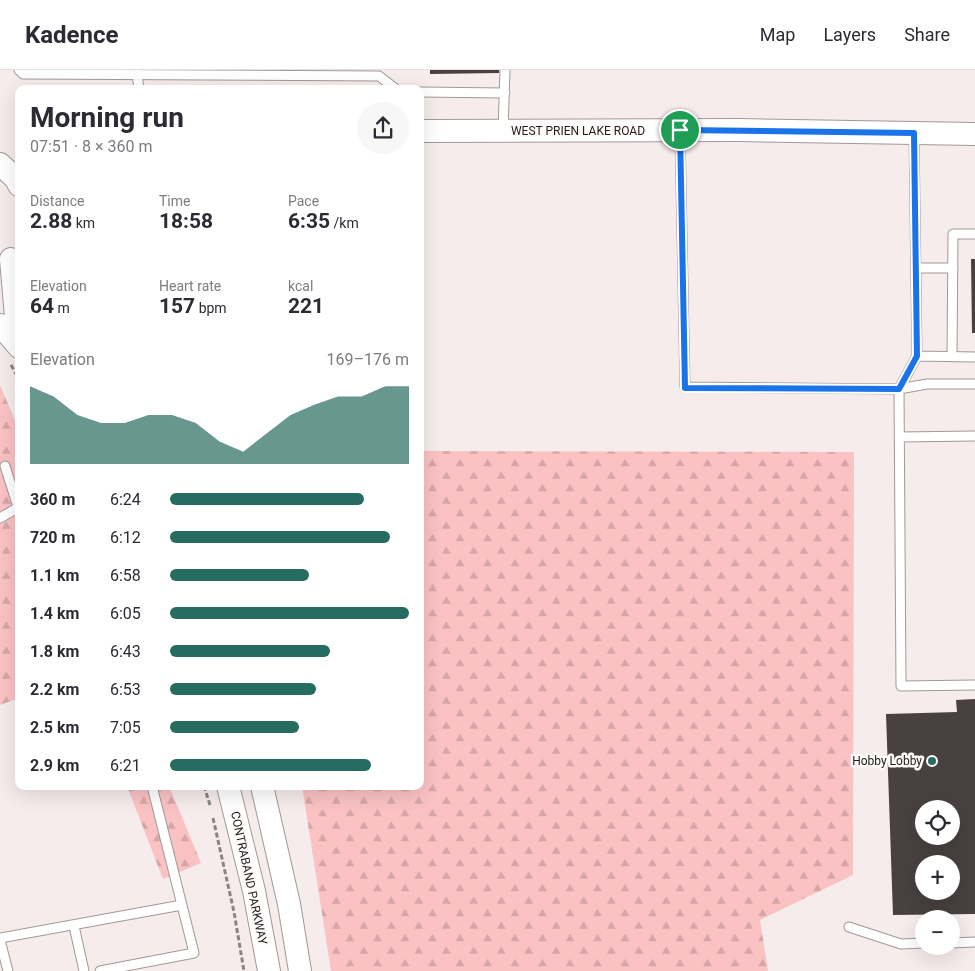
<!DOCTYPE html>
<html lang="en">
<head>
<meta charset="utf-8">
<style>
	body { margin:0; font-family:Roboto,sans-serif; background:#f7f7f7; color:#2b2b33; height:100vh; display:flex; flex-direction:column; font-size:19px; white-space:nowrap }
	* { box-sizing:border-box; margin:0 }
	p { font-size:16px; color:#7c7c81 }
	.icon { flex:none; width:28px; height:28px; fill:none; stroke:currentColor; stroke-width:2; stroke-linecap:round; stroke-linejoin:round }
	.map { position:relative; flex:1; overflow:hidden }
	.sheet { position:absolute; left:15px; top:15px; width:409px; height:705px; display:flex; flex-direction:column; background:#fff; border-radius:10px; box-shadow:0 5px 20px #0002 }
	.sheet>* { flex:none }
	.tools { position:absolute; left:915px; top:730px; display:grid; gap:10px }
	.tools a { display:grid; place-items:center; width:45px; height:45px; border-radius:50%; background:#fff; box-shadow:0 5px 20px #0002; font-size:25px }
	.pin { position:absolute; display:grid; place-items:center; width:42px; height:42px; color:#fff; margin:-21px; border:2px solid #fff; border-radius:50%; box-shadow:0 1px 5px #0007 }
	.round { display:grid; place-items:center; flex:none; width:52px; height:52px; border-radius:26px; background:#f7f7f7 }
	.head { display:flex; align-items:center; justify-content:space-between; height:85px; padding:0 15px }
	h1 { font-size:28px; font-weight:700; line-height:38px }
	.metrics { display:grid; grid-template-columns:repeat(3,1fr); gap:8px; height:85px; padding:5px 15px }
	.metrics div { display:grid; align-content:center }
	.metrics b { font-size:21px; font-weight:700 }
	.metrics small { font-size:14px; font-weight:400 }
	.metrics p { font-size:14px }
	.chart { height:140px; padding:10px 15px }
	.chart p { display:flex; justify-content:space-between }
	.chart svg { width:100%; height:90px; margin-top:5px; fill:#276c61; opacity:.7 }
	ul { padding:0 15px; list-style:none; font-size:16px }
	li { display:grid; grid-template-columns:80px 60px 1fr; align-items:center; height:38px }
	li i { height:12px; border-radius:6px; background:#276c61 }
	header { display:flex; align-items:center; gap:30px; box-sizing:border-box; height:70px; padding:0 25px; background:#fff; border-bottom:1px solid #e1e1e2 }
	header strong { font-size:24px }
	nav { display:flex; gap:28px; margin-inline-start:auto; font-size:18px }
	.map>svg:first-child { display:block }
	.forest { fill:url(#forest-firs) }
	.building { fill:#494141; fill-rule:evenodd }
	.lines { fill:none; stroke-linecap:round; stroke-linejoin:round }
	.service-casing { stroke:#a19898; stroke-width:11 }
	.tertiary-casing { stroke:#a19898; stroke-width:24 }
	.path { stroke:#8b8484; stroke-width:3; stroke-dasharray:5 2.5; stroke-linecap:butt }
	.service { stroke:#fff; stroke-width:9 }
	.tertiary { stroke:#fff; stroke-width:22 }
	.route-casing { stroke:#fff; stroke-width:10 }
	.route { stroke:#1a73e8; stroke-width:6 }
	.poi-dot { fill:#276c61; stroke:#fffbfb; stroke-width:2 }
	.labels { text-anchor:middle; stroke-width:5; stroke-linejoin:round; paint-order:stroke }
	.street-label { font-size:12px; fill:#1f1c1c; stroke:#fffbfb }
	.poi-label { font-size:12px; fill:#1f1c1c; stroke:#fffbfb; text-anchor:end }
</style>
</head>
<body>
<header>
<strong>Kadence</strong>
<nav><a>Map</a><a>Layers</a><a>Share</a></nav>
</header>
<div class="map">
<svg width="975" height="901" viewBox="0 0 975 901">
	<defs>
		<pattern id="forest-firs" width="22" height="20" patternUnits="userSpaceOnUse" patternTransform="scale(1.25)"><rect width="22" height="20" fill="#fac2c3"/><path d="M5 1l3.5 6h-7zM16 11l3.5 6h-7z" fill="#d6a6a7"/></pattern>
	</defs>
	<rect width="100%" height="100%" fill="#f6ecec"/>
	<!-- forest -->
	<path class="forest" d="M0,315L19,360V628L0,635Z
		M420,381L854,382L853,805L760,850L768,901H331L302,716H420Z
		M127,716H169L201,793L163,809Z"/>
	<!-- building -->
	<path class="building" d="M430,0H499V3L430,4Z
		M971,189H975V263H972Z
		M975,629V844L893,845L886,644L957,642L956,630ZM924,739H951V766H924ZM924,794H951V821H924Z"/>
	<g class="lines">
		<defs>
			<path id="service" d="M19,0L23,4L379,6L396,19
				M137,4L139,19
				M420,22L505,23
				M503,61L505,0
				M680,61L685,317L899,319L927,314H975
				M914,63L917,286L975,287
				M916,198H953
				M917,286L899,319L901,616L975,615
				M952,287L953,164H975
				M899,367L975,366
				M5,396L18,437
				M0,448L19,437
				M74,856L84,901
				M849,857L901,874L924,873
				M0,868L182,835
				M0,870L8,901
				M951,873L975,872
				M100,901L194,883L152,716"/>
			<path id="tertiary" d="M420,61L739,60L975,64
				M0,94L16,109L19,115
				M11,189L16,247L19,251
				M0,255L19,277
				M228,716L254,821L269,901
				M262,716L289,834L300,901"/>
		</defs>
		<!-- service casing -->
		<use href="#service" class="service-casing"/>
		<!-- tertiary casing -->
		<use href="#tertiary" class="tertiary-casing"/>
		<!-- path -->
		<path class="path" d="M11,295L19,309
			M204,716L210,735
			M213,748L234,842L244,901"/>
		<!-- service -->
		<use href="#service" class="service"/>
		<!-- tertiary -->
		<use href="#tertiary" class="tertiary"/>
	</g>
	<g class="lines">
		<defs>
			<path id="route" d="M680,60L914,63L917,286L899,319L685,318Z"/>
		</defs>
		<!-- route casing -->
		<use href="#route" class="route-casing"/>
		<!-- route -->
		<use href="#route" class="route"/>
	</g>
	<!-- markers -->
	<circle class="poi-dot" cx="932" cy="691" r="5"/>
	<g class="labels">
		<!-- street labels -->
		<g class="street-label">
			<text x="578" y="65">WEST PRIEN LAKE ROAD</text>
			<text transform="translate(249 808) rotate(78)" y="4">CONTRABAND PARKWAY</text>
		</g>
		<!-- poi labels -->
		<g class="poi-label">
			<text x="922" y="695">Hobby Lobby</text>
		</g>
	</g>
</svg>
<div class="tools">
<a><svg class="icon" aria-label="locate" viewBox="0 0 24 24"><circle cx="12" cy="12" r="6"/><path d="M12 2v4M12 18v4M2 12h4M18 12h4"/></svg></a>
<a>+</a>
<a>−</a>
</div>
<div class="pin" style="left:680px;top:60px;background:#1e9e55"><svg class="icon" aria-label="arrive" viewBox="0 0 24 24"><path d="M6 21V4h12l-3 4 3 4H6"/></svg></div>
<section class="sheet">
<div class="head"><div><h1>Morning run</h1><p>07:51 · 8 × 360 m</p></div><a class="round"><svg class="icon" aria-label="share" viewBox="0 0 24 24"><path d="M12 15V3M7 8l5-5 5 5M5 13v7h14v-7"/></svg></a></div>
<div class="metrics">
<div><p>Distance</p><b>2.88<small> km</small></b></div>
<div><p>Time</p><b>18:58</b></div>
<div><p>Pace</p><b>6:35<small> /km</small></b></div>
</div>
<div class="metrics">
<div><p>Elevation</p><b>64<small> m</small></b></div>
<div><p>Heart rate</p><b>157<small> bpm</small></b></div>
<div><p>kcal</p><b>221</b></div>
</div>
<div class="chart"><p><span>Elevation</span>169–176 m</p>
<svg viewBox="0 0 160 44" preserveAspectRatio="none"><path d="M0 44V6L10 11L20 20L30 24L40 24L50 20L60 20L70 24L80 33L90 38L100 29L110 20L120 15L130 11L140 11L150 6L160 6V44z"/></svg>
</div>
<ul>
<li><b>360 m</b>6:24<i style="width:81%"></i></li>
<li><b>720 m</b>6:12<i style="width:92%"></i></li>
<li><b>1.1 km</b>6:58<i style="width:58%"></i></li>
<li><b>1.4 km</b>6:05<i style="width:100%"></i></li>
<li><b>1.8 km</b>6:43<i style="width:67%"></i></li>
<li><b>2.2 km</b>6:53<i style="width:61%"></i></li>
<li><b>2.5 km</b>7:05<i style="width:54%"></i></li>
<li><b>2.9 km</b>6:21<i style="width:84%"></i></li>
</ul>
</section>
</div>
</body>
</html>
